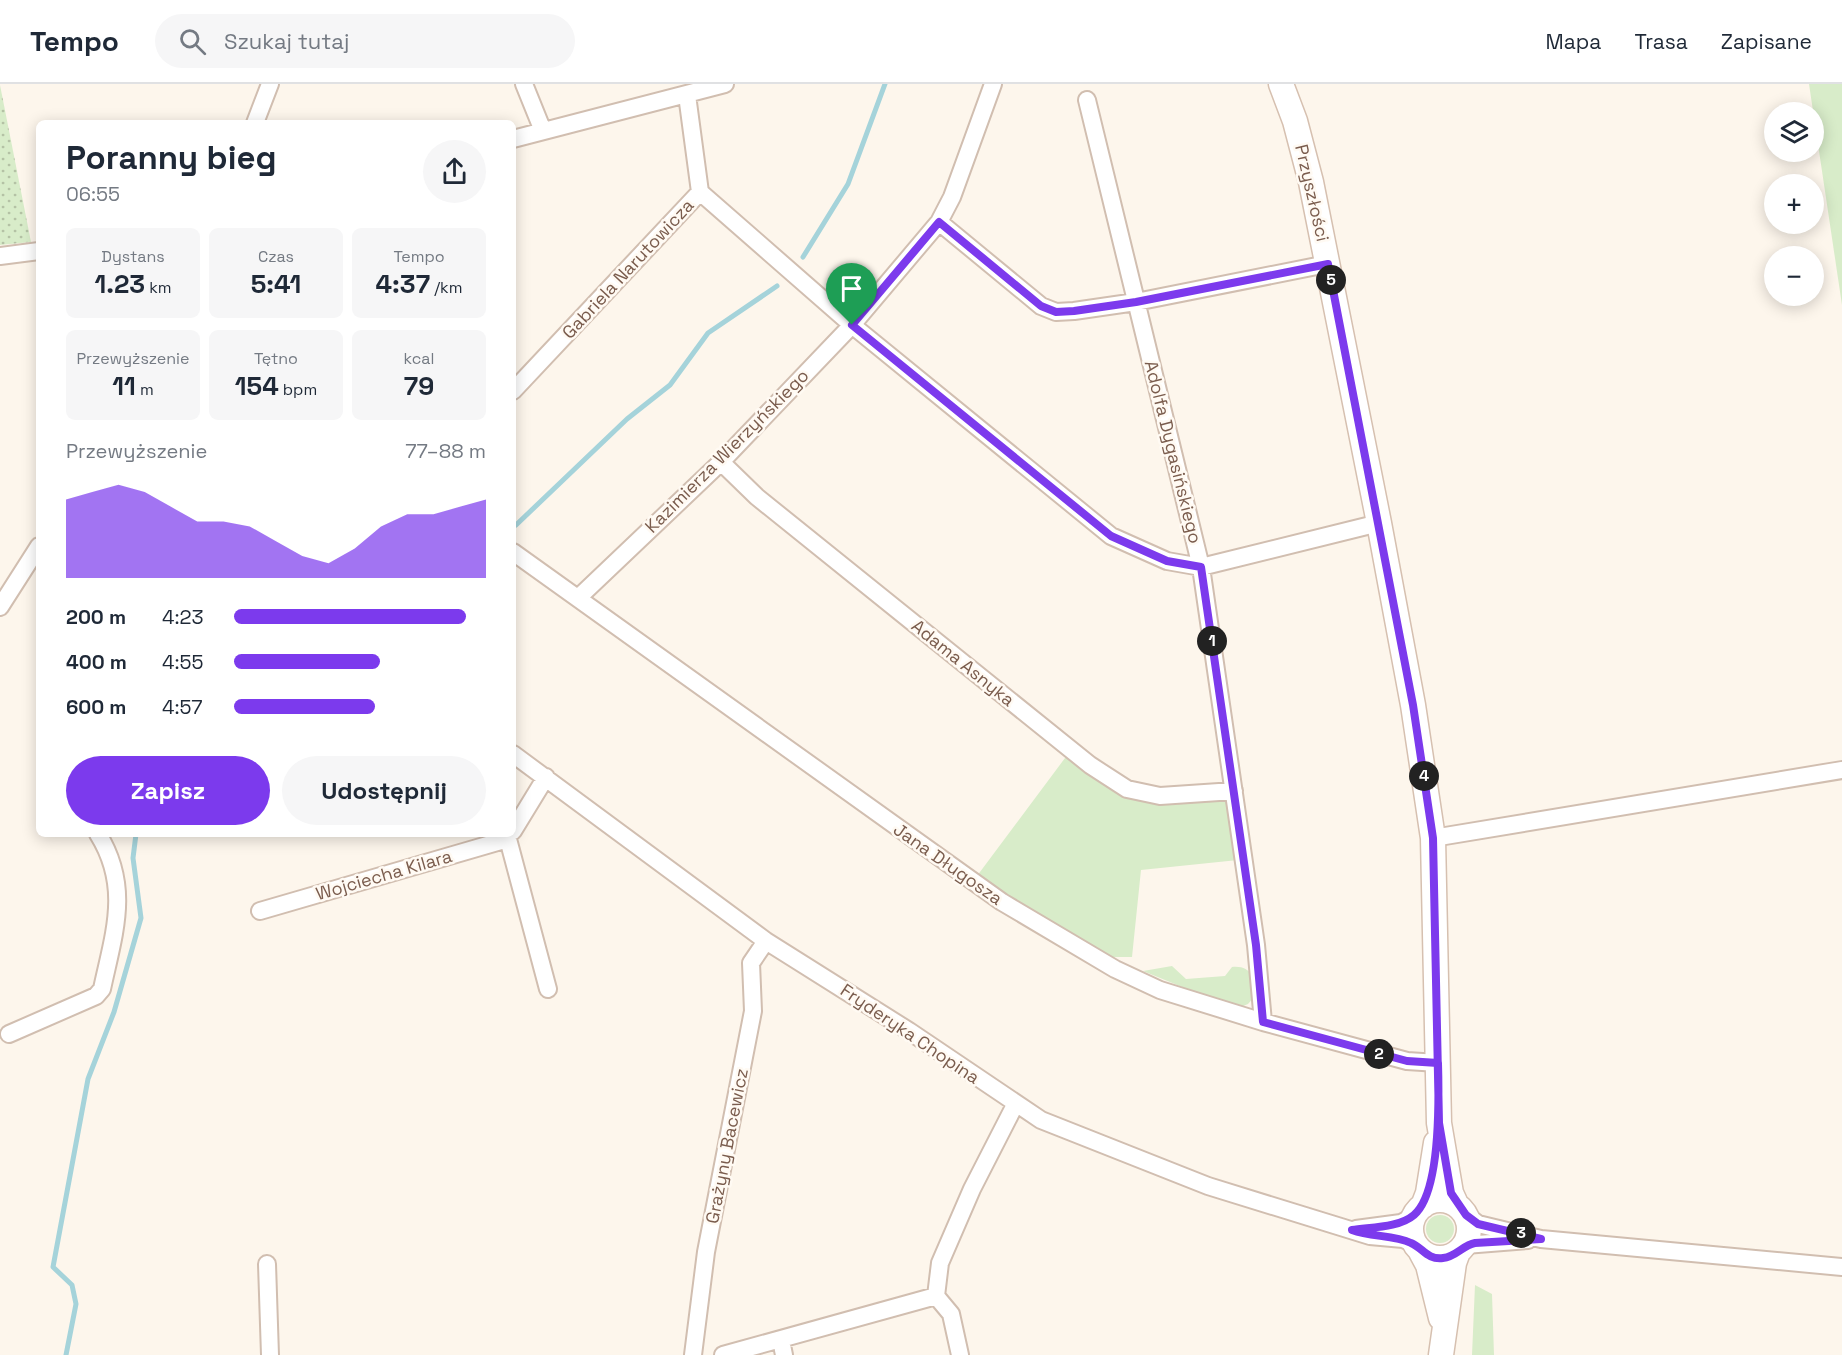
<!DOCTYPE html>
<html lang="pl">
<head>
<meta charset="utf-8">
<style>
	body { margin:0; font-family:"Space Grotesk",sans-serif; background:#f6f6f7; color:#1f2937; height:100vh; display:flex; flex-direction:column; font-size:22px; white-space:nowrap }
	* { box-sizing:border-box; margin:0 }
	p { font-size:20px; color:#747a83 }
	.icon { flex:none; width:33px; height:33px; fill:none; stroke:currentColor; stroke-width:2; stroke-linecap:round; stroke-linejoin:round }
	.map { position:relative; flex:1; overflow:hidden }
	.panel { position:absolute; left:36px; top:36px; width:480px; height:717px; display:flex; flex-direction:column; background:#fff; border-radius:9px; box-shadow:0 3px 15px #0003 }
	.panel>* { flex:none }
	.tools { position:absolute; left:1764px; top:18px; display:grid; gap:12px }
	.tools a { display:grid; place-items:center; width:60px; height:60px; border-radius:50%; background:#fff; box-shadow:0 3px 15px #0003; font-size:30px }
	.pin { position:absolute; display:grid; place-items:center; width:51px; height:51px; color:#fff; margin:-62px -26px; border-radius:50% 50% 50% 0; rotate:-45deg; box-shadow:0 0 6px #0007 }
	.pin .icon { rotate:45deg }
	.km { position:absolute; width:30px; height:30px; margin:-15px; border-radius:50%; background:#222; color:#fff; font-size:16px; line-height:30px; text-align:center }
	.round { display:grid; place-items:center; flex:none; width:63px; height:63px; border-radius:32px; background:#f6f6f7 }
	.head { display:flex; align-items:center; justify-content:space-between; height:102px; padding:0 30px }
	h1 { font-size:33px; font-weight:800; line-height:45px }
	.figures { display:grid; grid-template-columns:repeat(3,1fr); gap:9px; height:102px; padding:6px 30px }
	.figures div { display:grid; align-content:center; border-radius:9px; background:#f6f6f7; text-align:center }
	.figures b { font-size:26px; font-weight:800 }
	.figures small { font-size:16px; font-weight:400 }
	.figures p { font-size:16px }
	.chart { height:168px; padding:12px 30px }
	.chart p { display:flex; justify-content:space-between }
	.chart svg { width:100%; height:108px; margin-top:6px; fill:#7c3aed; opacity:.7 }
	.primary-button { display:flex; gap:12px; margin-top:auto; padding:12px 30px }
	.primary-button a { flex:1; height:69px; border-radius:36px; background:#7c3aed; color:#fff; font-size:24px; font-weight:800; line-height:69px; text-align:center }
	.primary-button a+a { background:#f6f6f7; color:#1f2937 }
	ul { padding:0 30px; list-style:none; font-size:20px }
	li { display:grid; grid-template-columns:96px 72px 1fr; align-items:center; height:45px }
	li i { height:15px; border-radius:8px; background:#7c3aed }
	header { display:flex; align-items:center; gap:36px; box-sizing:border-box; height:84px; padding:0 30px; background:#fff; border-bottom:2px solid #e0e1e3 }
	header strong { font-size:28px }
	nav { display:flex; gap:33px; margin-inline-start:auto; font-size:21px }
	.search { width:420px; height:54px; background:#f6f6f7; display:flex; align-items:center; gap:15px; box-sizing:border-box; padding:0 21px; border-radius:33px; color:#747a83; font-size:22px }
	.map>svg:first-child { display:block }
	.green { fill:#d8ecc9 }
	.park { fill:url(#park-dots) }
	.lines { fill:none; stroke-linecap:round; stroke-linejoin:round }
	.stream { stroke:#a5d3da; stroke-width:5 }
	.street-casing { stroke:#d1beb0; stroke-width:20 }
	.secondary-casing { stroke:#d6c0b0; stroke-width:27 }
	.street { stroke:#fff; stroke-width:16 }
	.secondary { stroke:#fff; stroke-width:24 }
	.route-casing { stroke:#fff; stroke-width:12 }
	.route { stroke:#7c3aed; stroke-width:8 }
	.labels { text-anchor:middle; stroke-width:5; stroke-linejoin:round; paint-order:stroke }
	.street-label { font-size:18px; fill:#7a5c4d; stroke:#fffaf3 }
</style>
</head>
<body>
<header>
<strong>Tempo</strong>
<div class="search"><svg class="icon" aria-label="search" viewBox="0 0 24 24"><circle cx="10" cy="10" r="6"/><path d="M15 15l6 6"/></svg>Szukaj tutaj</div>
<nav><a>Mapa</a><a>Trasa</a><a>Zapisane</a></nav>
</header>
<div class="map">
<svg width="1842" height="1271" viewBox="0 0 1842 1271">
	<defs>
		<pattern id="park-dots" width="8" height="8" patternUnits="userSpaceOnUse" patternTransform="scale(1.5)"><rect width="8" height="8" fill="#d8ecc9"/><path d="M2 2h.1M6 6h.1" fill="none" stroke="#b4c2a5" stroke-width="1.8" stroke-linecap="round"/></pattern>
	</defs>
	<rect width="100%" height="100%" fill="#fdf6ec"/>
	<!-- green -->
	<path class="green" d="M1809,0H1842V221Z
		M1068,670L1123,709L1225,705L1238,776L1141,786L1132,873H1104L977,792Z
		M1172,882L1186,895L1225,892L1232,883C1251,881 1256,895 1256,911L1248,920L1236,925L1143,887Z
		M1426 1145a14 14 0 1 1 28 0a14 14 0 1 1-28 0Z
		M1475,1201L1492,1210L1494,1271H1472Z"/>
	<!-- park -->
	<path class="park" d="M0,1L31,158L0,161Z"/>
	<g class="lines">
		<!-- stream -->
		<path class="stream" d="M803,173L848,100L885,0
			M516,441L627,335L670,301L708,249L777,202
			M66,1271L76,1220L72,1201L53,1183L88,995L114,928L141,834L133,774L136,750"/>
		<defs>
			<path id="street" d="M524,0L543,47
				M1087,16L1201,483L1256,861L1263,938
				M255,39L270,0
				M513,55L725,0
				M700,108L852,241L1111,452L1167,477L1201,483L1379,439
				M939,138L1041,222L1056,228L1074,227L1136,218L1327,180
				M0,172L39,167
				M513,307L700,108L687,11
				M721,378L757,413L1090,681L1127,705L1160,712L1234,707
				M513,468L1002,818L1115,885L1160,906L1263,938L1407,977L1438,979
				M578,514L721,378L852,241L939,138L952,113L993,0
				M0,523L39,462
				M513,670L766,857L909,947L1041,1036L1208,1102L1370,1152L1403,1155L1415,1160
				M513,747L546,693
				M1433,754L1842,686
				M260,827L508,755L548,905
				M9,950L96,912L102,905C114,849 131,803 98,750
				M1466,1131L1478,1140L1541,1155L1842,1183
				M1356,1145L1401,1139L1414,1132
				M1465,1161L1528,1156
				M267,1180L270,1271
				M781,1256L784,1271
				M693,1271L706,1168L753,927L751,879L766,857
				M723,1271L936,1212
				M960,1271L951,1230L936,1212L940,1179L972,1105L1015,1021"/>
			<path id="secondary" d="M1281,0L1295,37L1311,98L1379,439L1413,621L1433,754L1439,1039L1451,1109L1456,1120
				M1411 1145a29 29 0 1 1 58 0a29 29 0 1 1-58 0Z
				M1423,1122L1428,1109L1436,1059
				M1421,1168L1428,1181L1441,1234
				M1441,1271L1454,1179L1458,1168"/>
		</defs>
		<!-- street casing -->
		<use href="#street" class="street-casing"/>
		<!-- secondary casing -->
		<use href="#secondary" class="secondary-casing"/>
		<!-- street -->
		<use href="#street" class="street"/>
		<!-- secondary -->
		<use href="#secondary" class="secondary"/>
	</g>
	<g class="lines">
		<defs>
			<path id="route" d="M852,241L1111,452L1167,477L1201,483L1256,861L1263,938L1407,977L1438,979C1439,1014 1441,1108 1414,1131C1399,1144 1370,1143 1352,1146C1371,1153 1394,1151 1411,1159C1423,1164 1427,1176 1443,1174C1456,1173 1463,1161 1475,1159L1541,1155L1478,1140L1466,1131L1451,1109L1439,1039L1433,754L1413,621L1328,180L1136,218L1074,227L1056,228L1041,222L939,138L852,241"/>
		</defs>
		<!-- route casing -->
		<use href="#route" class="route-casing"/>
		<!-- route -->
		<use href="#route" class="route"/>
	</g>
	<g class="labels">
		<!-- street labels -->
		<g class="street-label">
			<text transform="translate(1312 109) rotate(77)" y="6">Przyszłości</text>
			<text transform="translate(628 185) rotate(-47)" y="6">Gabriela Narutowicza</text>
			<text transform="translate(727 367) rotate(-45)" y="6">Kazimierza Wierzyńskiego</text>
			<text transform="translate(1173 368) rotate(76)" y="6">Adolfa Dygasińskiego</text>
			<text transform="translate(963 579) rotate(39)" y="6">Adama Asnyka</text>
			<text transform="translate(948 780) rotate(35)" y="6">Jana Długosza</text>
			<text transform="translate(384 791) rotate(-16)" y="6">Wojciecha Kilara</text>
			<text transform="translate(910 950) rotate(34)" y="6">Fryderyka Chopina</text>
			<text transform="translate(727 1062) rotate(-79)" y="6">Grażyny Bacewicz</text>
		</g>
	</g>
</svg>
<div class="tools">
<a><svg class="icon" aria-label="layers" viewBox="0 0 24 24"><path d="M12 4l9 5-9 5-9-5zM3 14l9 5 9-5"/></svg></a>
<a>+</a>
<a>−</a>
</div>
<div class="pin" style="left:852px;top:241px;background:#1e9e55"><svg class="icon" aria-label="arrive" viewBox="0 0 24 24"><path d="M6 21V4h12l-3 4 3 4H6"/></svg></div>
<b class="km" style="left:1212px;top:557px">1</b>
<b class="km" style="left:1379px;top:970px">2</b>
<b class="km" style="left:1521px;top:1149px">3</b>
<b class="km" style="left:1424px;top:692px">4</b>
<b class="km" style="left:1331px;top:196px">5</b>
<section class="panel">
<div class="head"><div><h1>Poranny bieg</h1><p>06:55</p></div><a class="round"><svg class="icon" aria-label="share" viewBox="0 0 24 24"><path d="M12 15V3M7 8l5-5 5 5M5 13v7h14v-7"/></svg></a></div>
<div class="figures">
<div><p>Dystans</p><b>1.23<small> km</small></b></div>
<div><p>Czas</p><b>5:41</b></div>
<div><p>Tempo</p><b>4:37<small> /km</small></b></div>
</div>
<div class="figures">
<div><p>Przewyższenie</p><b>11<small> m</small></b></div>
<div><p>Tętno</p><b>154<small> bpm</small></b></div>
<div><p>kcal</p><b>79</b></div>
</div>
<div class="chart"><p><span>Przewyższenie</span>77–88 m</p>
<svg viewBox="0 0 160 44" preserveAspectRatio="none"><path d="M0 44V12L10 9L20 6L30 9L40 15L50 21L60 21L70 23L80 29L90 35L100 38L110 32L120 23L130 18L140 18L150 15L160 12V44z"/></svg>
</div>
<ul>
<li><b>200 m</b>4:23<i style="width:92%"></i></li>
<li><b>400 m</b>4:55<i style="width:58%"></i></li>
<li><b>600 m</b>4:57<i style="width:56%"></i></li>
</ul>
<div class="primary-button"><a>Zapisz</a><a>Udostępnij</a></div>
</section>
</div>
</body>
</html>
